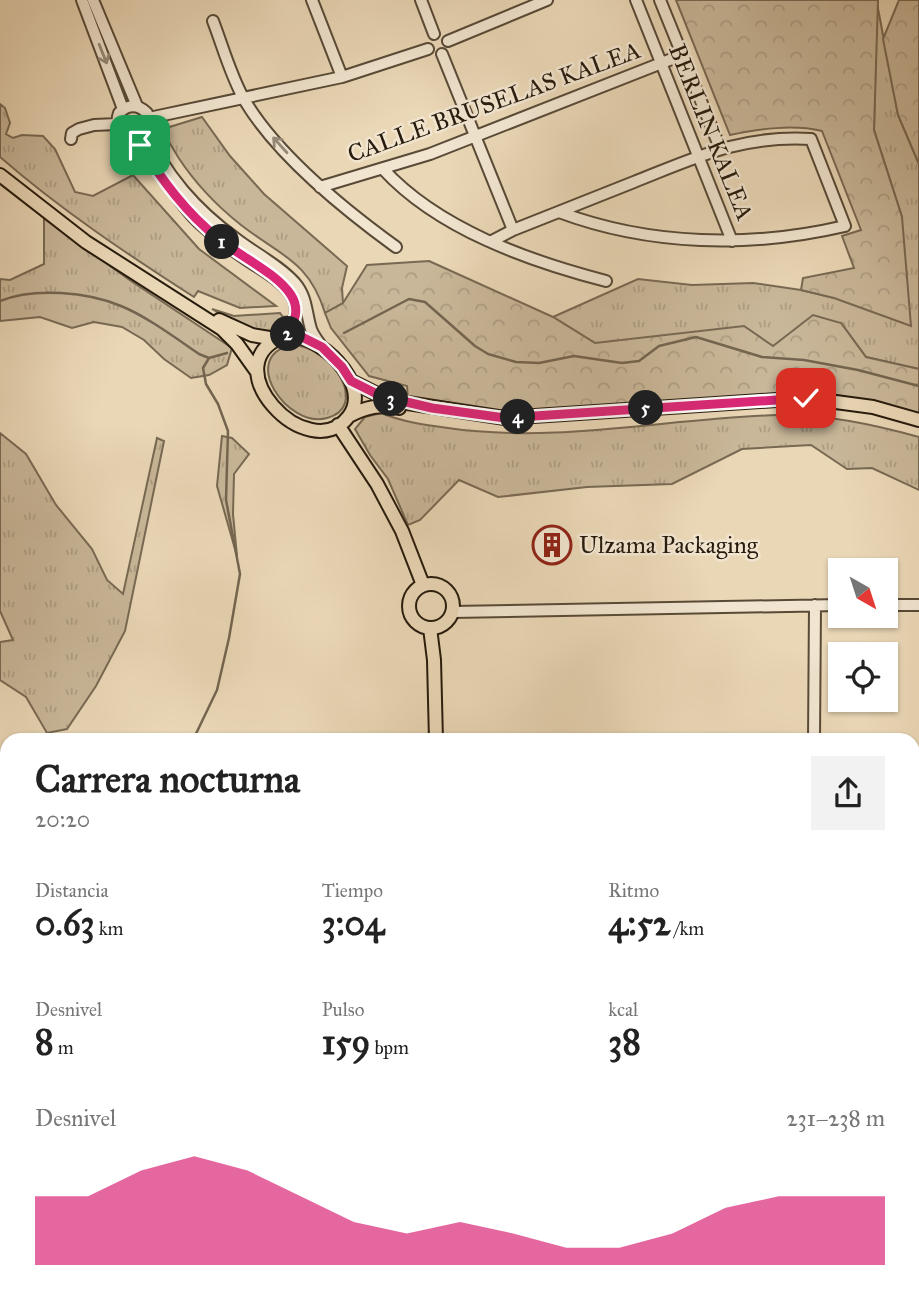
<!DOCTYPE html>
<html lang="es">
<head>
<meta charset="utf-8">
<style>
	body { margin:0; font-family:"IM FELL Great Primer",serif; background:#f2f2f2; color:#222; height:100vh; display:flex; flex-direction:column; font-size:26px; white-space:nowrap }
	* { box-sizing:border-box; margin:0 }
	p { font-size:23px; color:#767676 }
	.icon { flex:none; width:38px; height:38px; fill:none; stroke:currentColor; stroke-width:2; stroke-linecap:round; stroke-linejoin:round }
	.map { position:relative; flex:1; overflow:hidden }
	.side { position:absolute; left:0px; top:733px; width:920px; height:569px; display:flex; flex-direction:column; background:#fff; border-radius:21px 21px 0 0; box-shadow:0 2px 5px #0004 }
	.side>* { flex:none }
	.needle { width:46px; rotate:141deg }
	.controls { position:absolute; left:828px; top:558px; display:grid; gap:14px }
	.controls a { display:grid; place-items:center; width:70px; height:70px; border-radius:0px; background:#fff; box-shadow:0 2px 5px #0004; font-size:35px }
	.pin { position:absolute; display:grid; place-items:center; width:60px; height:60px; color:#fff; margin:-30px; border-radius:14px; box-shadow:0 4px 10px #0006 }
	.km { position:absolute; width:35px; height:35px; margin:-18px; border-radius:50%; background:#222; color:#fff; font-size:19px; line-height:35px; text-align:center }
	.round { display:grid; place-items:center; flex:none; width:74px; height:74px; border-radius:0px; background:#f2f2f2 }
	.summary { display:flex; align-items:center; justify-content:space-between; height:119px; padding:0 35px }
	h1 { font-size:38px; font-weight:700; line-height:52px }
	.metrics { display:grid; grid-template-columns:repeat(3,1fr); gap:10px; height:119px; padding:7px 35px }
	.metrics div { display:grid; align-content:center }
	.metrics b { font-size:35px; font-weight:700 }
	.metrics small { font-size:19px; font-weight:400 }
	.metrics p { font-size:19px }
	.chart { height:196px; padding:14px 35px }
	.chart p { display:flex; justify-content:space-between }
	.chart svg { width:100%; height:126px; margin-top:7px; fill:#db2777; opacity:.7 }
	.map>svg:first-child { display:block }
	.grass { fill:url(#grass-tufts); stroke:#786953; stroke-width:2 }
	.forest { fill:url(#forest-crowns); stroke:#786953; stroke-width:2 }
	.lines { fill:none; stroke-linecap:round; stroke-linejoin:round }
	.stream { stroke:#746550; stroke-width:2.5 }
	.minor-casing { stroke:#584a37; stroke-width:14 }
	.major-casing { stroke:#271b0d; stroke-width:16 }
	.minor { stroke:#f1e5d0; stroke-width:10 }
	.major { stroke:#ead7b6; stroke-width:12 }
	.oneway { stroke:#968a78 }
	.route-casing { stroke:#fff; stroke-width:14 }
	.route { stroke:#db2777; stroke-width:9 }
	.labels { text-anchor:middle; stroke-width:5; stroke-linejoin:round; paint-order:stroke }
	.street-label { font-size:24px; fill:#271b0d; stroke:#f1e5d0 }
	.poi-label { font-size:24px; fill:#271b0d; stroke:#f1e5d0; text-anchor:start }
</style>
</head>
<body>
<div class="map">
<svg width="919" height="1301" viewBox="0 0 919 1301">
	<defs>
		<pattern id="grass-tufts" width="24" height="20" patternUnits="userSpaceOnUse" patternTransform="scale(1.75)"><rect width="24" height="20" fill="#c9b799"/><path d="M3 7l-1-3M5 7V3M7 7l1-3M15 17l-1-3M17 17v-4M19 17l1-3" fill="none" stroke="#ad9d83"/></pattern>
		<pattern id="forest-crowns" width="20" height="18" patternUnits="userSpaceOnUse" patternTransform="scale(1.75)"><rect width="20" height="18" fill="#c9b799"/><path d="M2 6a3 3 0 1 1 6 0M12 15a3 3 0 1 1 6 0" fill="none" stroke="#ad9d83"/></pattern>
	</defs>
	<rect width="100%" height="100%" fill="#ead7b6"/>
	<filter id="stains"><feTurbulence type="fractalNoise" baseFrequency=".00286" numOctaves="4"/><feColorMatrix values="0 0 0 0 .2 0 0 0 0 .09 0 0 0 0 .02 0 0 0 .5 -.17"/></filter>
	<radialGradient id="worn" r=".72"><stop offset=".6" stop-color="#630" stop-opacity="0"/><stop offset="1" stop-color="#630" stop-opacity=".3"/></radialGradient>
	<!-- grass -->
	<path class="grass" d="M877,3L898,115L919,164V369L866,357L841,323L773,346L595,343L553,317L638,279L692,285L753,283L801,290L834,298L902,217L874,130Z
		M0,104L5,108L10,123L6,134L13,138L22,135L43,136L55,149L75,192L93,196L133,175L199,249L276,306L240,308L198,291L194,297C127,254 61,210 0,157Z
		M202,117L230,156L264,194L347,266L342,288L343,303L325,313C309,261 281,256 241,225C217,206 195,183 178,157C173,148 166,139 163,129Z
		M44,218L131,281L232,348L227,365L209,375L191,378L164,359L144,340L122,327L94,322L72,328L40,317L0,321V279L10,280L44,264Z
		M212,309L234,316L280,313L283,317L291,316C271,347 235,322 212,309Z
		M292,345C332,346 370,407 327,418C287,429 238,356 292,345Z
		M381,413C403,422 425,425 448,428C558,444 668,418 778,415C826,414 873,424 919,437V490L872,468L847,469L811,445L742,449L672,484L587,487L498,497L459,480L420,520L408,525L388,479L370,455L355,429L365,417Z
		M0,433L26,454L56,505L92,549L107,580L123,594L157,438L164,441L125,631L96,686L67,729L47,733L26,697L0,680V642L13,640L0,611Z
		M222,436L232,438L249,454L234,474L233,514L237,556L217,486Z"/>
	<!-- forest -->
	<path class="forest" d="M676,0H878L874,130L902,217L911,326L834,298L801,290L803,278L854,268L842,236L861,230L822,131C792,124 760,129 730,135Z
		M899,0H919V164L898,115L883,39Z
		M429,261L553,317L595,343L744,326L773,346L813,315L841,323L866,357L919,369V424L798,395L502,411L408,400L407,386L369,376L331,328L325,313L343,303L367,265Z"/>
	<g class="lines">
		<!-- stream -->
		<path class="stream" d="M0,301C34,287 88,292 121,306C146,316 177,339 199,354L209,358L227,353
			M344,333L409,299L425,302L475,346L488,354L516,362L539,363L574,356L622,363L639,361L659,346L696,337L762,357L804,360L858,370L919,386
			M193,740L217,690L229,638L240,574L226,500L228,431L218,404L206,384L203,368L209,358
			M0,834L7,835"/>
		<defs>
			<path id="minor" d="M82,0L123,109
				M93,0L137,106
				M312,0L342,77
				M421,0L434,34
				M636,0L732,241
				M660,0L720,148
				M213,21C223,47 231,77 245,101C278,156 345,210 396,247
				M448,41L547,0
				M442,54L513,230
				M149,118L342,77L428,49
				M147,130C162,173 199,212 235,238C254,253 279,265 295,283C307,297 306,313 311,329C313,335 318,341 322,347
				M132,138L141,136L149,124L147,113C138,104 128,104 119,113C112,133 130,133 139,145C161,169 174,199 198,222C212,235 228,247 244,258C260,269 280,279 291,295C300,309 295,321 287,335
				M71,139L72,133L79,129L94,125L117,124
				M383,169C438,229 529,261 606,281
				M320,187L430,154L682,55
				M492,241L513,230C553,214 593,198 634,182C697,157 741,135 811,139L845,226C751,248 650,246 559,212
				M886,605H919
				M452,612L840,605
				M814,740L815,605
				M914,919H919
				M0,1213L7,1210
				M886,1295L888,1301
				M848,1301L868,1295"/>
			<path id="major" d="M0,175L86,242L222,329L237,344L257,372
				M219,320L252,335L275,339
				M287,335C318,334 373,383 349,416C309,470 207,362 287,335Z
				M351,381L381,396L401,402L505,418L806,398L873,407L919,420
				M349,416C366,407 380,404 399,408
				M338,425L377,484L402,531L423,585
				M409 606a22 22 0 1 1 44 0a22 22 0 1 1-44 0Z
				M430,628L434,660L436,740
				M512,1295L513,1301"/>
		</defs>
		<!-- minor casing -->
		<use href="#minor" class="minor-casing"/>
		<!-- major casing -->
		<use href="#major" class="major-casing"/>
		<!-- minor -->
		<use href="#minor" class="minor"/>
		<!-- major -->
		<use href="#major" class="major"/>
	</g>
	<!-- one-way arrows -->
	<defs><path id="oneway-shaft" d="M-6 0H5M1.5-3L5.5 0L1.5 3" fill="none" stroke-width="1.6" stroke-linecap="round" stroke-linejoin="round" transform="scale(1.75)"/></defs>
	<g class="oneway">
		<use href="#oneway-shaft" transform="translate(103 54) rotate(68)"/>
		<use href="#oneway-shaft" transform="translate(280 145) rotate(-132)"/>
	</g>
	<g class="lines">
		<defs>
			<path id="route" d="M140,145C162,180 186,213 219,239C239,256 277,273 291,295C300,309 295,321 287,335H298L322,347L342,367L351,381L381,396L432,408L505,418L806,398"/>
		</defs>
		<!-- route casing -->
		<use href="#route" class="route-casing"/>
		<!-- route -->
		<use href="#route" class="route"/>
	</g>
	<!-- icons -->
	<defs>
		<symbol id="building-ring" viewBox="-11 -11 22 22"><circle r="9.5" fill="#f1e5d0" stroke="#8f2418" stroke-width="1.5"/><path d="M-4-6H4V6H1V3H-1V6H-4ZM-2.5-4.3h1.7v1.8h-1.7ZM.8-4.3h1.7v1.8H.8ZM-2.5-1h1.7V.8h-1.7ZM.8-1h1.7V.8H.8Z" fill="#8f2418"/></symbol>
	</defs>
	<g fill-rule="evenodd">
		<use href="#building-ring" x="530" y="523" width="44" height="44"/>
	</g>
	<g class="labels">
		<!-- street labels -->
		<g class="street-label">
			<text transform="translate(494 102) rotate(-20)" y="8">CALLE BRUSELAS KALEA</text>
			<text transform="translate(711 132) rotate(68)" y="8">BERLIN KALEA</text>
		</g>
		<!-- poi labels -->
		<g class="poi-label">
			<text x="579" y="553">Ulzama Packaging</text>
		</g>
	</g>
	<rect width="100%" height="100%" filter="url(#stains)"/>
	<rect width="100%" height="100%" fill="url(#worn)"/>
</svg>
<div class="controls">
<a><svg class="needle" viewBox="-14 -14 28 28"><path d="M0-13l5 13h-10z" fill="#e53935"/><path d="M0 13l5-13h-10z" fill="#767676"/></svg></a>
<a><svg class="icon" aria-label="locate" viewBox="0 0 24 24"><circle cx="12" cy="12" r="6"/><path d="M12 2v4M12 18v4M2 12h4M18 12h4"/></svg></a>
</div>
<div class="pin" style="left:140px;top:145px;background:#1e9e55"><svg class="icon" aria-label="arrive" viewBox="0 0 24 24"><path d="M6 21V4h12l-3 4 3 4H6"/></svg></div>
<div class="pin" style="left:806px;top:398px;background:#d93025"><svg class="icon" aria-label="check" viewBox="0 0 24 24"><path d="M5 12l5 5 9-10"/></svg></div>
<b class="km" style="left:222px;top:242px">1</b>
<b class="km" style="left:288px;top:334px">2</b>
<b class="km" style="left:391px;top:399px">3</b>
<b class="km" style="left:518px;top:417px">4</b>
<b class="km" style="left:646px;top:408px">5</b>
<section class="side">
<div class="summary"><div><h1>Carrera nocturna</h1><p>20:20</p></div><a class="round"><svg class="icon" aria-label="share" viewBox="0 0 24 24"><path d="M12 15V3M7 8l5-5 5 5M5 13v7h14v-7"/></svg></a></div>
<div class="metrics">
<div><p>Distancia</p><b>0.63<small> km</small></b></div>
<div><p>Tiempo</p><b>3:04</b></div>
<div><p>Ritmo</p><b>4:52<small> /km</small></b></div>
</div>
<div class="metrics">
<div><p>Desnivel</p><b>8<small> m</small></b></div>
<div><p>Pulso</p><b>159<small> bpm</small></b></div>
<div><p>kcal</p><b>38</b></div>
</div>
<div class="chart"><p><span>Desnivel</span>231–238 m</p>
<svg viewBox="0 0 160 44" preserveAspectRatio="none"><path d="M0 44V20L10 20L20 11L30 6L40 11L50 20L60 29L70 33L80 29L90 33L100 38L110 38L120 33L130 24L140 20L150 20L160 20V44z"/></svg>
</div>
</section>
</div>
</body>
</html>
